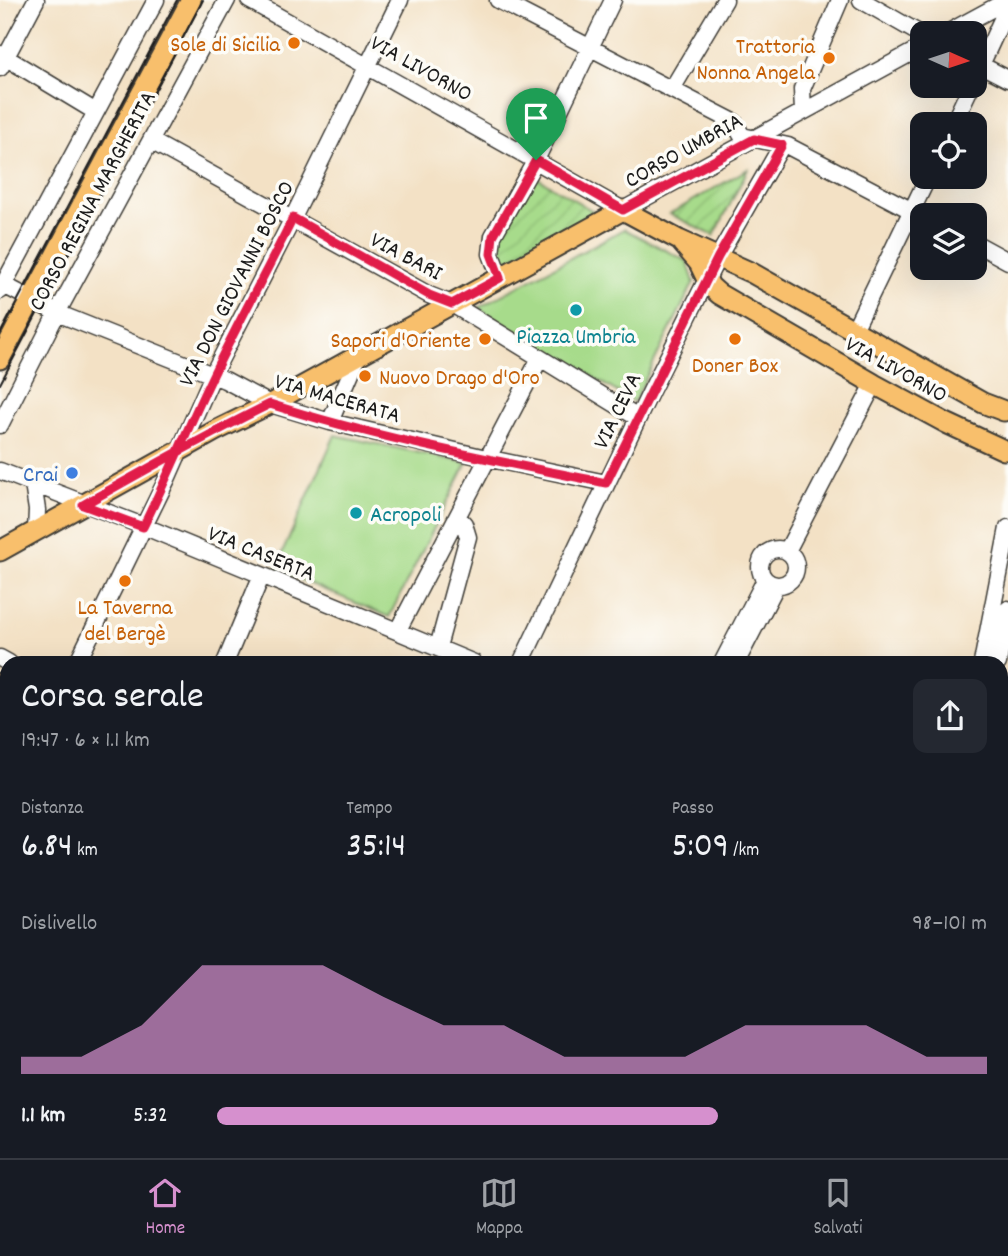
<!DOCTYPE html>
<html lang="it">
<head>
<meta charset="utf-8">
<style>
	body { margin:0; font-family:Dekko,sans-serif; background:#242831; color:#f1f3f6; height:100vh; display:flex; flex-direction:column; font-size:26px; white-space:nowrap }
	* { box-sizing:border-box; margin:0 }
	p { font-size:23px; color:#9ea1a6 }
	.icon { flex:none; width:38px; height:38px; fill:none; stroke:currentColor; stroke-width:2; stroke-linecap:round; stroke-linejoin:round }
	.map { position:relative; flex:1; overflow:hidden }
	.side { position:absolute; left:0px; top:656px; width:1008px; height:502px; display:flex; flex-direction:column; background:#171b24; border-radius:21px 21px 0 0; box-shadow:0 7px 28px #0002 }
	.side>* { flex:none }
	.needle { width:46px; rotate:93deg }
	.buttons { position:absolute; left:910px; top:21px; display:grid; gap:14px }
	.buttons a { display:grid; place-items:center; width:77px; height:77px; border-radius:14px; background:#171b24; box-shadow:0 7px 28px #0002; font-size:35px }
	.pin { position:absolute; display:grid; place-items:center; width:60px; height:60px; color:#fff; margin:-72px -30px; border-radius:50% 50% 50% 0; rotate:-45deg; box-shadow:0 0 7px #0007 }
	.pin .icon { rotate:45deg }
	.round { display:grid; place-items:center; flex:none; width:74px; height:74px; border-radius:14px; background:#242831 }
	.summary { display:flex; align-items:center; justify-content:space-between; height:119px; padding:0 21px }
	h1 { font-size:38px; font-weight:600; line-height:52px }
	.figures { display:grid; grid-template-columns:repeat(3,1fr); gap:10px; height:119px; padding:7px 21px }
	.figures div { display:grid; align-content:center }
	.figures b { font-size:35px; font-weight:600 }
	.figures small { font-size:19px; font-weight:400 }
	.figures p { font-size:19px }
	.chart { height:196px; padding:14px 21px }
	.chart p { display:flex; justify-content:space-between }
	.chart svg { width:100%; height:126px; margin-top:7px; fill:#d690ce; opacity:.7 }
	ul { padding:0 21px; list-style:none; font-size:23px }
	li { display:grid; grid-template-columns:112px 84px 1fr; align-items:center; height:52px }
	li i { height:18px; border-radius:9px; background:#d690ce }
	.menu { display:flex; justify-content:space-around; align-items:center; height:98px; border-top:2px solid #363941; background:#171b24; font-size:19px; color:#9ea1a6 }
	.menu a { display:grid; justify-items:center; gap:4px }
	.menu .selected { color:#d690ce }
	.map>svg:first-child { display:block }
	.green { fill:#a7db8b; stroke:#627c54; stroke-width:2 }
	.garden { fill:url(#garden-furrows); stroke:#627c54; stroke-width:2 }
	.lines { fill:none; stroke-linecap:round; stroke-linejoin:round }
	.minor-casing { stroke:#3c3a35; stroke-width:19 }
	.major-casing { stroke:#3c3a35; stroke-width:23 }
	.minor { stroke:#fff; stroke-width:16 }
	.major { stroke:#f8bf6c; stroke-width:19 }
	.tram { stroke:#1c1c1c; stroke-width:2 }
	.route-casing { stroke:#fff; stroke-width:14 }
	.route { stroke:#e11d48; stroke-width:9 }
	.food-dot { fill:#e8710a; stroke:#fdfcf7; stroke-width:2.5 }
	.culture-dot { fill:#0f9aa8; stroke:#fdfcf7; stroke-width:2.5 }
	.shop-dot { fill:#3f7fe0; stroke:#fdfcf7; stroke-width:2.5 }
	.labels { text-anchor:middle; stroke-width:7; stroke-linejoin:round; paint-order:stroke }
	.food-label { font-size:23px; fill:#c56008; stroke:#fdfcf7; text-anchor:end }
	.street-label { font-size:23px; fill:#1c1c1c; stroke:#fdfcf7 }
	.culture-label { font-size:23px; fill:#0d838f; stroke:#fdfcf7 }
	.shop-label { font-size:23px; fill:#366cbe; stroke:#fdfcf7; text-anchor:end }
</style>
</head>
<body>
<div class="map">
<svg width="1008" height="1158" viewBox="0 0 1008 1158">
	<defs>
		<pattern id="garden-furrows" width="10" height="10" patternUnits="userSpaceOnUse" patternTransform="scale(1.75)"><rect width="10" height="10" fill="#a7db8b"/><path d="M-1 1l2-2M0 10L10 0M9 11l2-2" fill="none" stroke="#8fbb77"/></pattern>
	</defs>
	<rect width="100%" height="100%" fill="#fdfcf7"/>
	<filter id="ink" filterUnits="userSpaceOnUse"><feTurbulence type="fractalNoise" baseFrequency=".0143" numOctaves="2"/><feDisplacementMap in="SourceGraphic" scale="14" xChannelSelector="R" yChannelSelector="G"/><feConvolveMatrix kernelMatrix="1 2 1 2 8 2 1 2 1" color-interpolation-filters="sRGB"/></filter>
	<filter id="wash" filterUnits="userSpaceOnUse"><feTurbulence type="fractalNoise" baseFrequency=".00686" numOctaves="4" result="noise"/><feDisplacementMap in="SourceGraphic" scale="28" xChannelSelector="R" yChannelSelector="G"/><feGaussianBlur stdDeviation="1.57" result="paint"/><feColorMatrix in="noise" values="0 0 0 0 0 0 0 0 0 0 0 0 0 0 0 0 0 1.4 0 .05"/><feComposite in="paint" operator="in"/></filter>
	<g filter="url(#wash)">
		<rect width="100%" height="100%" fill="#f3e1c5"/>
		<!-- green -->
		<path class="green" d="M624,229L687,261L694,282L634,402L478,308Z
			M335,435L467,463L389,617L275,569Z"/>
		<!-- garden -->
		<path class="garden" d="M748,169L714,236L670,214Z
			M533,175L596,213L509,262L500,256L496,241Z"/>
	</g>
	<g filter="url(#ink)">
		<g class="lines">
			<defs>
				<path id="minor" d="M249,0L623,210L922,47
					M498,0L734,122L742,136L788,146L922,216
					M861,0L922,35
					M947,33L1008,0
					M0,54L96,112
					M975,62L1008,79
					M0,68L36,0
					M975,78L1004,15L1007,1
					M672,89L725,0
					M803,112L802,89L840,0
					M953,124L971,86
					M151,141L429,295L452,304L638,418
					M975,243L1008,261
					M500,278L491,254L493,236L536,160L613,0
					M0,283L57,313L225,380L270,404L330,422L486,458L606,483
					M0,291L156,0
					M854,330L928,177
					M330,422L358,356
					M0,425L57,313L227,0
					M0,471L143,526L474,663
					M33,484L37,510L36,531
					M760 567a18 18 0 1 1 36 0a18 18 0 1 1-36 0Z
					M787,551L874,384
					M398,630L540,358
					M438,647L468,537L464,524L458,517
					M0,658L9,663
					M77,663L167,479L216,368L288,228L400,0
					M225,663L261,577
					M521,663L651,391L718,257L782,145
					M722,663L765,580
					M736,663L776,586
					M982,663L1008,528
					M998,663L1008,609
					M0,759L6,741L2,732
					M0,821L7,807
					M0,900L7,904
					M1001,1061H1008
					M0,1113L7,1099
					M0,1123L7,1127
					M51,1152L63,1158
					M478,1152L489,1158
					M750,1152L761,1158
					M907,1152L919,1158
					M121,1158L125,1152
					M265,1158L268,1152
					M443,1158L446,1152
					M631,1158L634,1152
					M887,1158L888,1152"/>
				<path id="major" d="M682,243L699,263L710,286L719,294L874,384L946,423L1004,450
					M0,359L191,0
					M0,551L215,431L270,404L623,210L679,240L752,273L983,403L1004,411
					M0,683L7,687
					M0,706L7,710
					M816,1152L828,1158
					M864,1152L875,1158"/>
			</defs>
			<!-- minor casing -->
			<use href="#minor" class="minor-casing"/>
			<!-- major casing -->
			<use href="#major" class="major-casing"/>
			<!-- minor -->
			<use href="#minor" class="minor"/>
			<!-- major -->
			<use href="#major" class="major"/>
			<!-- tram -->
			<path class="tram" d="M0,334L177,0
				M0,384L203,0"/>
		</g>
	</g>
	<g class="lines" filter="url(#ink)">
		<defs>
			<path id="route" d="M536,160L493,236L491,254L500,278L452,304L429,295L293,218C268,269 240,319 215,371C190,422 169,475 143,527L83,505C145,470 206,435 270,404C379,439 493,460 606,483L718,257L782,145L754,139L623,210L536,160"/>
		</defs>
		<!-- route casing -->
		<use href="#route" class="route-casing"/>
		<!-- route -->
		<use href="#route" class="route"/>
	</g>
	<!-- markers -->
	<g class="food-dot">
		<circle cx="294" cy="43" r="7"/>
		<circle cx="829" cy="58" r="7"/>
		<circle cx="485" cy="339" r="7"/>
		<circle cx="735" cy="339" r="7"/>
		<circle cx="365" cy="376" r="7"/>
		<circle cx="125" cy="581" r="7"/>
	</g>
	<g class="culture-dot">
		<circle cx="576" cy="310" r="7"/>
		<circle cx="356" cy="513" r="7"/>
	</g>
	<circle class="shop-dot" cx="72" cy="473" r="7"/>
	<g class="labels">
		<!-- food labels -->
		<g class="food-label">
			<text x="280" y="51">Sole di Sicilia</text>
			<text x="815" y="53">Trattoria<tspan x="815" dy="26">Nonna Angela</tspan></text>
			<text x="471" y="347">Sapori d'Oriente</text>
			<text x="735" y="372" text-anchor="middle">Doner Box</text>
			<text x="379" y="384" text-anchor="start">Nuovo Drago d'Oro</text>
			<text x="125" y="614" text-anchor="middle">La Taverna<tspan x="125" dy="26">del Bergè</tspan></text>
		</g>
		<!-- street labels -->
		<g class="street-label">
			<text transform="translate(422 67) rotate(29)" y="8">VIA LIVORNO</text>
			<text transform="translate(683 149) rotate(-29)" y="8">CORSO UMBRIA</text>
			<text transform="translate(91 200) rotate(-62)" y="8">CORSO REGINA MARGHERITA</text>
			<text transform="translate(407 255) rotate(28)" y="8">VIA BARI</text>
			<text transform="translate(235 283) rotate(-63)" y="8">VIA DON GIOVANNI BOSCO</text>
			<text transform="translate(897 368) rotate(29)" y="8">VIA LIVORNO</text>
			<text transform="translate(338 397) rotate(16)" y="8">VIA MACERATA</text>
			<text transform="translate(616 410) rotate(-64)" y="8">VIA CEVA</text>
			<text transform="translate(262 552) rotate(22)" y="8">VIA CASERTA</text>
		</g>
		<!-- culture labels -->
		<g class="culture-label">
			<text x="576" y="343">Piazza Umbria</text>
			<text x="370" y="521" text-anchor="start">Acropoli</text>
		</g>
		<!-- shop labels -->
		<g class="shop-label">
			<text x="58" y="481">Crai</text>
		</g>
	</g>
</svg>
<div class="buttons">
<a><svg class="needle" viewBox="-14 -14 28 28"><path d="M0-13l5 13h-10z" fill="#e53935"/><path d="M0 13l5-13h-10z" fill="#9ea1a6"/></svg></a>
<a><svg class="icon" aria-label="locate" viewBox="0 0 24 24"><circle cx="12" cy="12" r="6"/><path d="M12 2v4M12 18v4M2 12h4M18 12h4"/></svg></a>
<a><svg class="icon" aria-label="layers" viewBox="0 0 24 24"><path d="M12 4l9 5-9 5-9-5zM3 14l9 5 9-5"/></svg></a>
</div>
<div class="pin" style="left:536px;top:160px;background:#1e9e55"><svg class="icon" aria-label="arrive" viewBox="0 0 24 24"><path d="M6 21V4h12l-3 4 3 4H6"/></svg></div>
<section class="side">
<div class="summary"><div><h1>Corsa serale</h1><p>19:47 · 6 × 1.1 km</p></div><a class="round"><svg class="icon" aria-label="share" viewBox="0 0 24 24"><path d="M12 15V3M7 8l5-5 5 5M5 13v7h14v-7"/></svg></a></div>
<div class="figures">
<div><p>Distanza</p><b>6.84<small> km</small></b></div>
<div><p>Tempo</p><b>35:14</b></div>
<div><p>Passo</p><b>5:09<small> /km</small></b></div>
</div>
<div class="chart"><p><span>Dislivello</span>98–101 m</p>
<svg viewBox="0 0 160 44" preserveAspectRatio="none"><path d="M0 44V38L10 38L20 27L30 6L40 6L50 6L60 17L70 27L80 27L90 38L100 38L110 38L120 27L130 27L140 27L150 38L160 38V44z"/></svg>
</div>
<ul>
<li><b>1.1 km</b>5:32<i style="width:65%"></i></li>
</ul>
</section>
</div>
<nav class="menu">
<a class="selected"><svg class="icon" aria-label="home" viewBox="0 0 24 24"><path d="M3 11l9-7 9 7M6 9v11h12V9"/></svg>Home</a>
<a><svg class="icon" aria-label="map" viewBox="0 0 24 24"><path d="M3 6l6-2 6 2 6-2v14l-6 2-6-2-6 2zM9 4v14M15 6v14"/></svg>Mappa</a>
<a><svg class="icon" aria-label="saved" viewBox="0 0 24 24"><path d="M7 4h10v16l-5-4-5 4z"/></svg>Salvati</a>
</nav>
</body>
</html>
